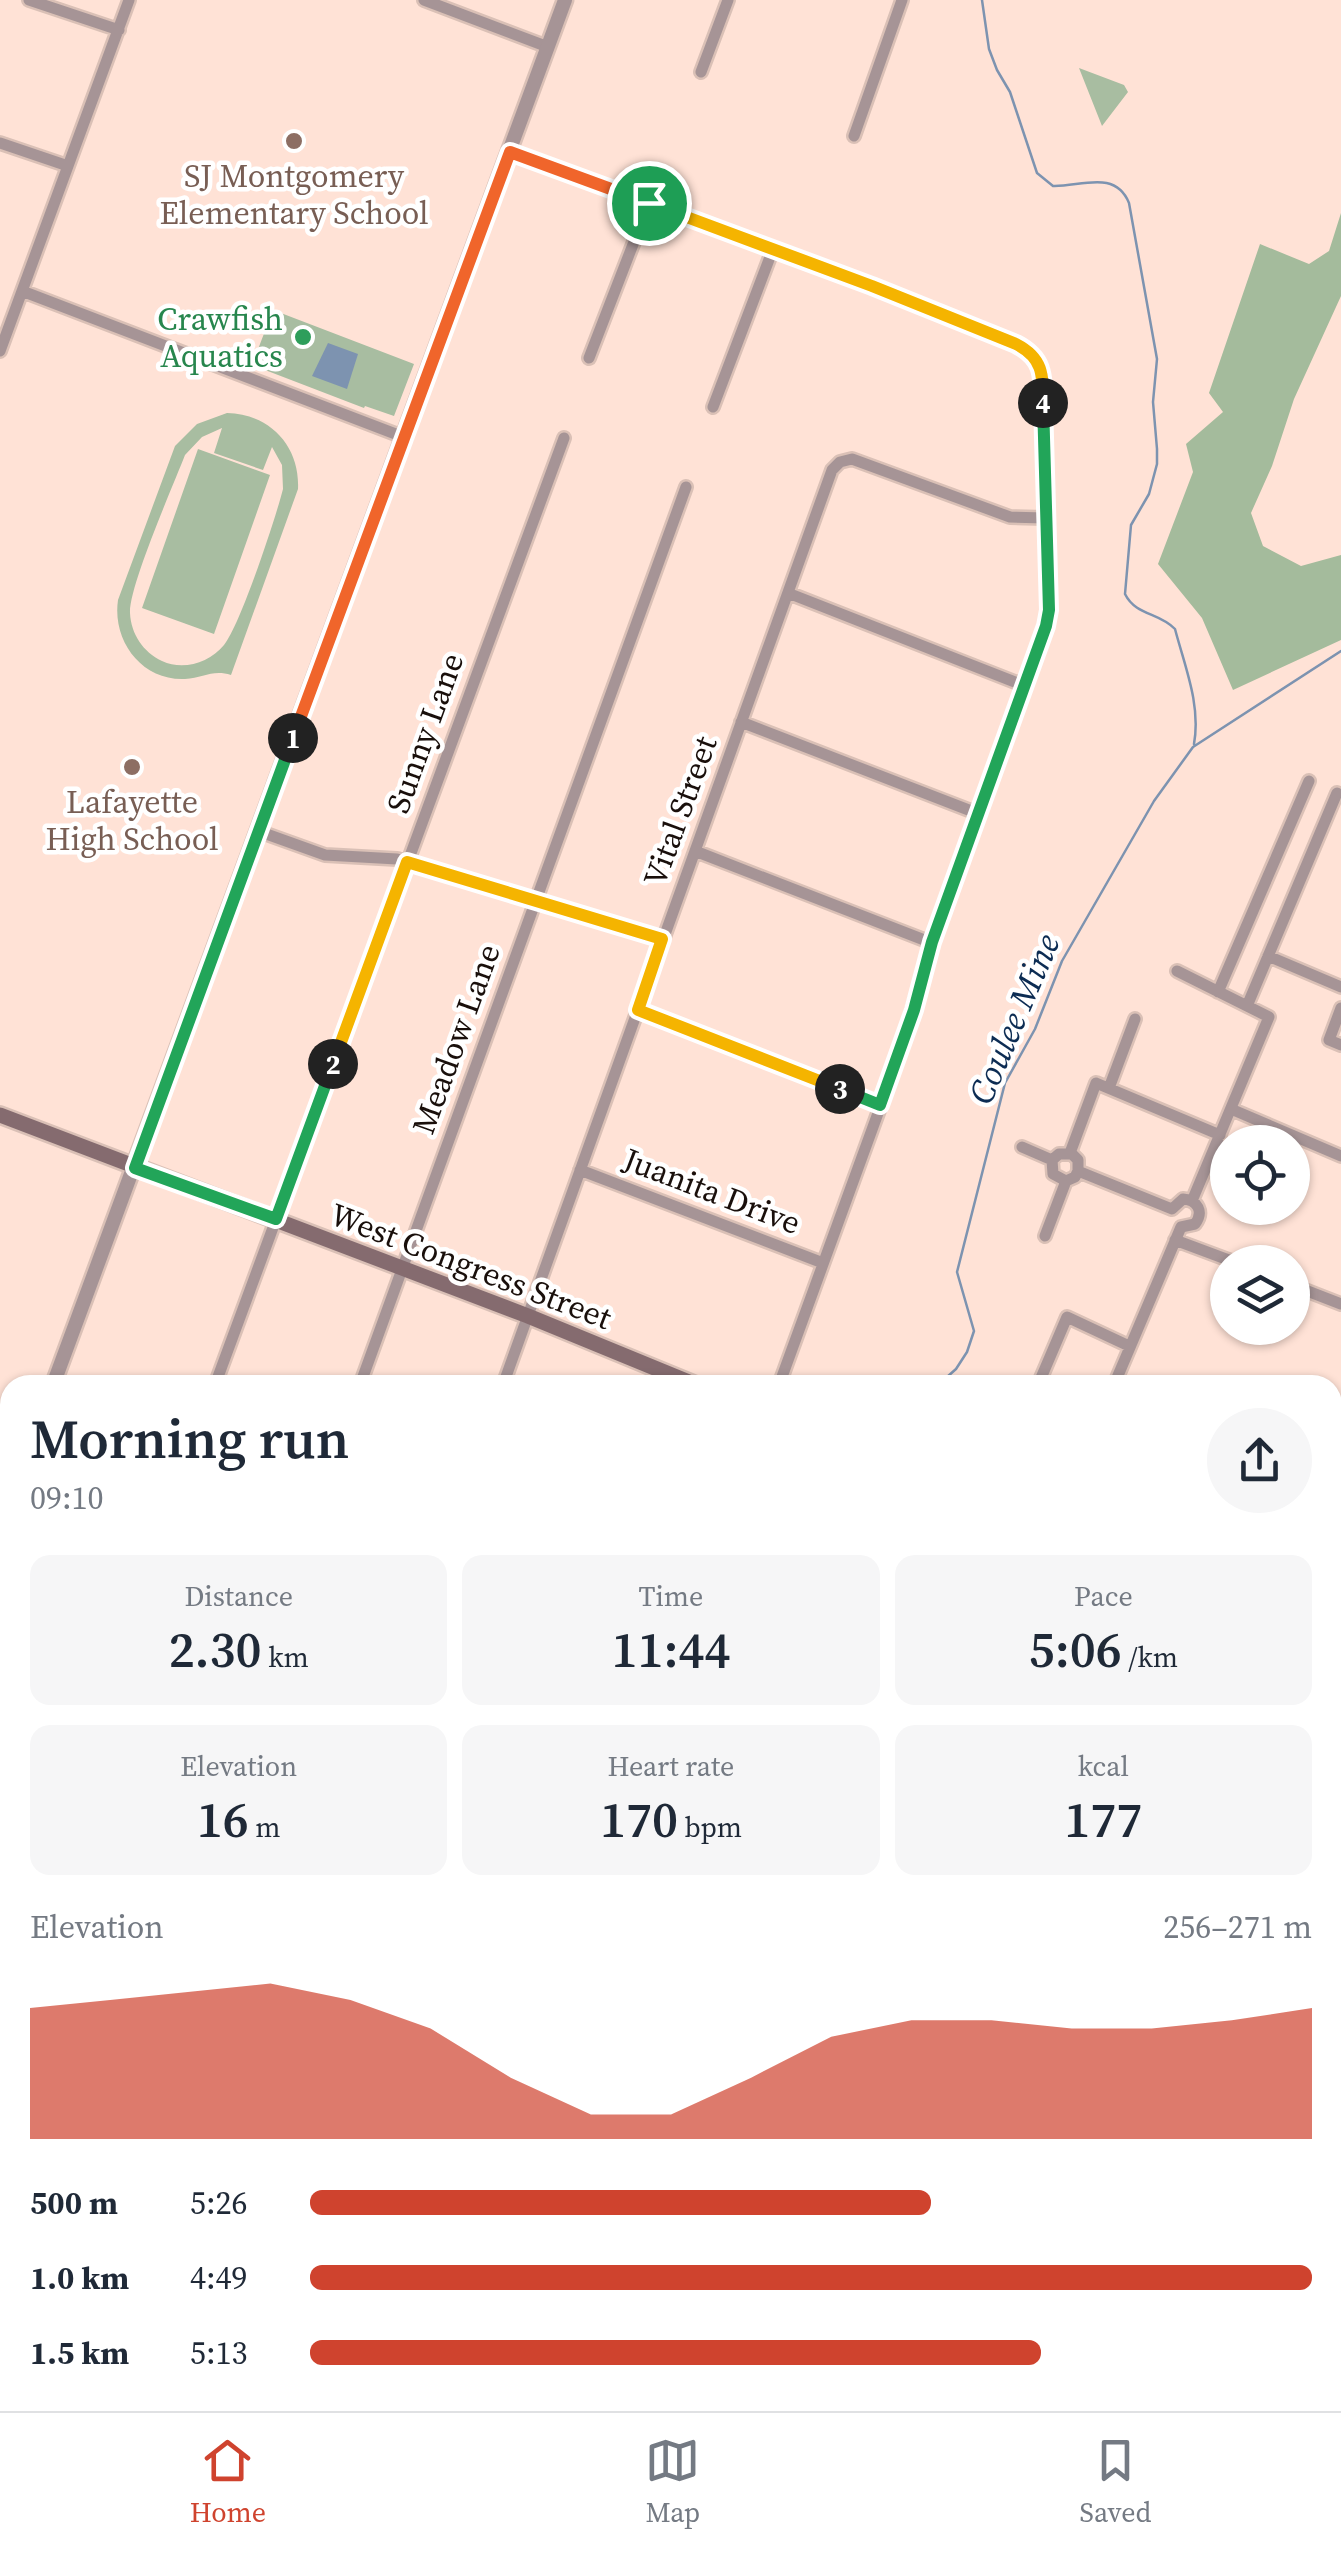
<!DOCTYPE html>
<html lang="en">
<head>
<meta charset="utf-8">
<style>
	body { margin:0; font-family:"Source Serif 4",serif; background:#f6f6f7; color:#1f2937; height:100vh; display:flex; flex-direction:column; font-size:38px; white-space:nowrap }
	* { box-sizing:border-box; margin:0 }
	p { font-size:32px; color:#747a83 }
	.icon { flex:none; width:55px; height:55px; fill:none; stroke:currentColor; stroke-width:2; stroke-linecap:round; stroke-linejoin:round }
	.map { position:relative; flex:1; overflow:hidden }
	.panel { position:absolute; left:0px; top:1375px; width:1342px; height:1038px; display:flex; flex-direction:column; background:#fff; border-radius:30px 30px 0 0; box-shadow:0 2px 8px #0004 }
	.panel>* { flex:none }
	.tools { position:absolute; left:1210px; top:1125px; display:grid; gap:20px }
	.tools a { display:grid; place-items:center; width:100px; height:100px; border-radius:50%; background:#fff; box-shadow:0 2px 8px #0004; font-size:50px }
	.pin { position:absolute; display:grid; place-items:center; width:85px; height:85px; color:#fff; margin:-42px; border:5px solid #fff; border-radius:50%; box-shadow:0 2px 10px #0007 }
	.km { position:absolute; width:50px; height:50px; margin:-25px; border-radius:50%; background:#222; color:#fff; font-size:28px; line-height:50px; text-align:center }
	.round { display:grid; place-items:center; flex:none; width:105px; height:105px; border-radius:52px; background:#f6f6f7 }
	.overview { display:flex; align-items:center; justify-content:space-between; height:170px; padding:0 30px }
	h1 { font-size:55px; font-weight:600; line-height:75px }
	.stats { display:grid; grid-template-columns:repeat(3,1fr); gap:15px; height:170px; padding:10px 30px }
	.stats div { display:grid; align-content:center; border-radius:20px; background:#f6f6f7; text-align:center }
	.stats b { font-size:50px; font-weight:600 }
	.stats small { font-size:28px; font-weight:400 }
	.stats p { font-size:28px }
	.chart { height:280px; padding:20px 30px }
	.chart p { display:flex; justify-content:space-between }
	.chart svg { width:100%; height:180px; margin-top:10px; fill:#cf432e; opacity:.7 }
	ul { padding:0 30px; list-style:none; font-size:32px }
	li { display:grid; grid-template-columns:160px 120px 1fr; align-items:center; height:75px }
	li i { height:25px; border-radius:12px; background:#cf432e }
	.tab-bar { display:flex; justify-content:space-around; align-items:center; height:140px; border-top:2px solid #e0e1e3; background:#fff; font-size:28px; color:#747a83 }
	.tab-bar a { display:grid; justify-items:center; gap:5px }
	.tab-bar .active { color:#cf432e }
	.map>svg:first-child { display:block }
	.green { fill:#a8bda1; fill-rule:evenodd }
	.forest { fill:#a4bb9c }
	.water { fill:#7d93b0 }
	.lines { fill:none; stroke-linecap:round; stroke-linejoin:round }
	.stream { stroke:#7d93b0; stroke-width:2.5 }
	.minor-casing { stroke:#dac0b6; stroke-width:16 }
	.tertiary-casing { stroke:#dac0b6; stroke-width:19 }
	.secondary-casing { stroke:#dac0b6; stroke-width:20 }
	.primary-casing { stroke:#dac0b6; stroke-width:22 }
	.minor { stroke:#a69496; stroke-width:11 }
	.tertiary { stroke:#a69496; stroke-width:14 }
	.secondary { stroke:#856b6f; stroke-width:15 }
	.primary { stroke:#6d4e53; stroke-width:18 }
	.split-1-casing { stroke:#fff; stroke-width:20 }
	.split-2-casing { stroke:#fff; stroke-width:20 }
	.split-3-casing { stroke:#fff; stroke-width:20 }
	.split-4-casing { stroke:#fff; stroke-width:20 }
	.split-5-casing { stroke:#fff; stroke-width:20 }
	.split-1 { stroke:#f0652b; stroke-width:12 }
	.split-2 { stroke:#22a559; stroke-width:12 }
	.split-3 { stroke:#f5b400; stroke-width:12 }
	.split-4 { stroke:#22a559; stroke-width:12 }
	.split-5 { stroke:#f5b400; stroke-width:12 }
	.education-dot { fill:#8d6e63; stroke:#fff; stroke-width:4 }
	.leisure-dot { fill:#2e9e5b; stroke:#fff; stroke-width:4 }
	.labels { text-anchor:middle; stroke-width:9; stroke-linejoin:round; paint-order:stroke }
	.education-label { font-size:32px; fill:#785e54; stroke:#fff }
	.leisure-label { font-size:32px; fill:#27864d; stroke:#fff; text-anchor:end }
	.street-label { font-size:32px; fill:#190f0b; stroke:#fff }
	.water-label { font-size:35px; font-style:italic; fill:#0c2c53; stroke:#fff }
</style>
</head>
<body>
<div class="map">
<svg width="1341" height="2411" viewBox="0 0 1341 2411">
	<rect width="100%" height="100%" fill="#ffe2d6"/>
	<!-- green -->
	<path class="green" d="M1079,68L1124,85L1128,92L1102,126Z
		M273,310L414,364L394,416L365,406L364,408L252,365Z
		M227,413C270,414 300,446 298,489L231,675C213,669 203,678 185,679C142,681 112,641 118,600L175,446L197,424ZM222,428L214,453L263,470L272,447L282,465L283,489C276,517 240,626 224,645C209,663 183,671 162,661C143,652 131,634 130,613C129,586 173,486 185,455L202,437Z
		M198,449L270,475L214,634L142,608Z"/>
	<!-- forest -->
	<path class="forest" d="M1341,213V296L1294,399L1272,466L1251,513L1263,546L1301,566L1341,555V640L1233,690L1202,618L1158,564L1193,472L1186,444L1223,412L1209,393L1260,244L1309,264L1329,251Z"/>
	<!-- water -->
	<path class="water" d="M328,343L358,354L347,389L312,376Z"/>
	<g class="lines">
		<!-- stream -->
		<path class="stream" d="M982,0L989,49L997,70L1010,92L1037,173L1053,186C1080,187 1115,169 1129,203L1157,359L1153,402L1157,449V464L1149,494L1131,525L1125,594C1136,616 1159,612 1175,629C1185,667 1201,705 1194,744
			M938,1385L956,1369L967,1352L974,1331L957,1272L1005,1083L1035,1029L1062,961L1154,801L1193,747L1341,651
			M449,2411L466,2402"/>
		<defs>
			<path id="minor" d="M29,0L119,30
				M424,0L548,47
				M701,72L728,0
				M854,136L902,0
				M0,143L68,166
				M510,152L872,286L1002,338L1033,354L1042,370L1049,593L1046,626L932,943L897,1061L779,1385
				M22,291L406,438
				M0,351L129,0
				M589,358L649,203
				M713,407L773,249
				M788,593L1025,686
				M741,722L979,814
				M258,831L325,855L397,859L663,939
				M695,851L932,943
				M1268,956L1341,987
				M1177,971L1269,1017L1192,1201
				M1218,992L1309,781
				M1247,1006L1337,793
				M1341,1008L1329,1040L1341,1045
				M638,1009L880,1105
				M1109,1088L1135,1019
				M1231,1109L1341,1156
				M1022,1147L1052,1160
				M1070,1153L1096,1083L1220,1135
				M1052,1160L1059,1154H1072L1078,1160V1171
				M1052,1160L1053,1174L1066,1181
				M580,1170L823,1263
				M1078,1171L1172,1209
				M1172,1209L1183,1199C1198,1200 1204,1212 1195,1224L1181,1227
				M1045,1236L1066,1181L1075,1177L1078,1171
				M1175,1240L1234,1262
				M1292,1285L1341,1304
				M215,1385L564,438
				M360,1385L686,487
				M503,1385L832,470L840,462L852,459L1010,517L1045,518
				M1038,1385L1067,1317L1129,1346
				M1114,1385L1181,1227
				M0,1446L10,1450
				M0,1974L10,1946
				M0,2108L10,2112
				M0,2259L10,2232
				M0,2293L10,2266
				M1332,2314L1341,2317
				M160,2402V2411
				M358,2411L361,2402
				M600,2411L603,2402
				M752,2411L757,2402
				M922,2411L927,2402
				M1101,2411L1106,2402
				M1271,2411L1276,2402"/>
			<path id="tertiary" d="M53,1385L565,0
				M0,1527L10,1500"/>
			<path id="secondary" d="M0,1115L528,1316L696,1385
				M1332,1519L1341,1518"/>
			<path id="primary" d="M0,2355L10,2363
				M59,2402L69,2411"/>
		</defs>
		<!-- minor casing -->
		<use href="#minor" class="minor-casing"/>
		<!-- tertiary casing -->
		<use href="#tertiary" class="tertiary-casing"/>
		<!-- secondary casing -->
		<use href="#secondary" class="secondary-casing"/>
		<!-- primary casing -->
		<use href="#primary" class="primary-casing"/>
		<!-- minor -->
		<use href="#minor" class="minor"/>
		<!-- tertiary -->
		<use href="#tertiary" class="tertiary"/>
		<!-- secondary -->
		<use href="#secondary" class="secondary"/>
		<!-- primary -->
		<use href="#primary" class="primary"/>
	</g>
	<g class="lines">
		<defs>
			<path id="split-1" d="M293,738L510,152L649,203"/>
			<path id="split-2" d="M293,738L135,1168L276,1219L333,1064"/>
			<path id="split-3" d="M333,1064L407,862L662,939L638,1010L840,1089"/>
			<path id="split-4" d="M840,1089L880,1105L914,1010L932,942L1046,626L1049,610L1043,403"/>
			<path id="split-5" d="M649,203L872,286L1016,344C1043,358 1043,374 1043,403"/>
		</defs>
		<!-- split-1 casing -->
		<use href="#split-1" class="split-1-casing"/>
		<!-- split-2 casing -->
		<use href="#split-2" class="split-2-casing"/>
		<!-- split-3 casing -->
		<use href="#split-3" class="split-3-casing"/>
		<!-- split-4 casing -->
		<use href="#split-4" class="split-4-casing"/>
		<!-- split-5 casing -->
		<use href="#split-5" class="split-5-casing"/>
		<!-- split-1 -->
		<use href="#split-1" class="split-1"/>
		<!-- split-2 -->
		<use href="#split-2" class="split-2"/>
		<!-- split-3 -->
		<use href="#split-3" class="split-3"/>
		<!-- split-4 -->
		<use href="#split-4" class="split-4"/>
		<!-- split-5 -->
		<use href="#split-5" class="split-5"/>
	</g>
	<!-- markers -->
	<g class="education-dot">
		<circle cx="294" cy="141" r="10"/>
		<circle cx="132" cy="767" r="10"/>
	</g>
	<circle class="leisure-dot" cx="303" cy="337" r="10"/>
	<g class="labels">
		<!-- education labels -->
		<g class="education-label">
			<text x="294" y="187">SJ Montgomery<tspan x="294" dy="37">Elementary School</tspan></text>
			<text x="132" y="813">Lafayette<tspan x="132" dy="37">High School</tspan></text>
		</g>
		<!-- leisure labels -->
		<g class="leisure-label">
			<text x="283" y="330">Crawfish<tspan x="283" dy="37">Aquatics</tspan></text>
		</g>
		<!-- street labels -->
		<g class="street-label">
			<text transform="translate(425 733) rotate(-70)" y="11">Sunny Lane</text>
			<text transform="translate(680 811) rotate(-70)" y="11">Vital Street</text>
			<text transform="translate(456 1039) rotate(-70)" y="11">Meadow Lane</text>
			<text transform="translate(712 1191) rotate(21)" y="11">Juanita Drive</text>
			<text transform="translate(471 1266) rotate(21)" y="11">West Congress Street</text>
		</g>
		<!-- water labels -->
		<g class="water-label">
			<text transform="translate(1014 1019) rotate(-67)" y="12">Coulee Mine</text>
		</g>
	</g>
</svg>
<div class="tools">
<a><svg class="icon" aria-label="locate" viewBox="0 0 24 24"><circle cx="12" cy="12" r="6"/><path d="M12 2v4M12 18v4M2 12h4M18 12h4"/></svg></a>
<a><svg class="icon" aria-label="layers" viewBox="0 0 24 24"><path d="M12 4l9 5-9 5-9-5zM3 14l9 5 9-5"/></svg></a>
</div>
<div class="pin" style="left:649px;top:203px;background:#1e9e55"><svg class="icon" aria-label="arrive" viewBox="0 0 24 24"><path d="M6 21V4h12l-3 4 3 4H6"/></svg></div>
<b class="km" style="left:293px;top:738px">1</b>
<b class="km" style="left:333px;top:1064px">2</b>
<b class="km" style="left:840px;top:1089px">3</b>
<b class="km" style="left:1043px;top:403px">4</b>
<section class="panel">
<div class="overview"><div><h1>Morning run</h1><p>09:10</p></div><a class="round"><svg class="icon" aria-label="share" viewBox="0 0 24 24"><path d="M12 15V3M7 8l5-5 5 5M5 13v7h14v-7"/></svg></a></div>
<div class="stats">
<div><p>Distance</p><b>2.30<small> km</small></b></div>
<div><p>Time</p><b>11:44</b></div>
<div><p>Pace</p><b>5:06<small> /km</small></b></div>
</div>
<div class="stats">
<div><p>Elevation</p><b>16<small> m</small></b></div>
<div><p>Heart rate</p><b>170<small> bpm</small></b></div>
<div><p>kcal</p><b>177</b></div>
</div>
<div class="chart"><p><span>Elevation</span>256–271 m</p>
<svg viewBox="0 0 160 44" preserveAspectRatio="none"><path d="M0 44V12L10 10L20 8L30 6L40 10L50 17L60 29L70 38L80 38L90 29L100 19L110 15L120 15L130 17L140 17L150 15L160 12V44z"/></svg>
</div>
<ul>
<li><b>500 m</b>5:26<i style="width:62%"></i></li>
<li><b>1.0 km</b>4:49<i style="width:100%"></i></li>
<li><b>1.5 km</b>5:13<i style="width:73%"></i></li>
</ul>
</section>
</div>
<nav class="tab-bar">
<a class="active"><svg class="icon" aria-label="home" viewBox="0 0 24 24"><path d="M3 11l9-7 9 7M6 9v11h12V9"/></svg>Home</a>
<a><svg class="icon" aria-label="map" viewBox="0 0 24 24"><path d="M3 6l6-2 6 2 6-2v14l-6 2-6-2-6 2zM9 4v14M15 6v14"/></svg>Map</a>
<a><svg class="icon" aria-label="saved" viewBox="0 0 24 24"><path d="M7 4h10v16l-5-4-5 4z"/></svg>Saved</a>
</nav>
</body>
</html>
